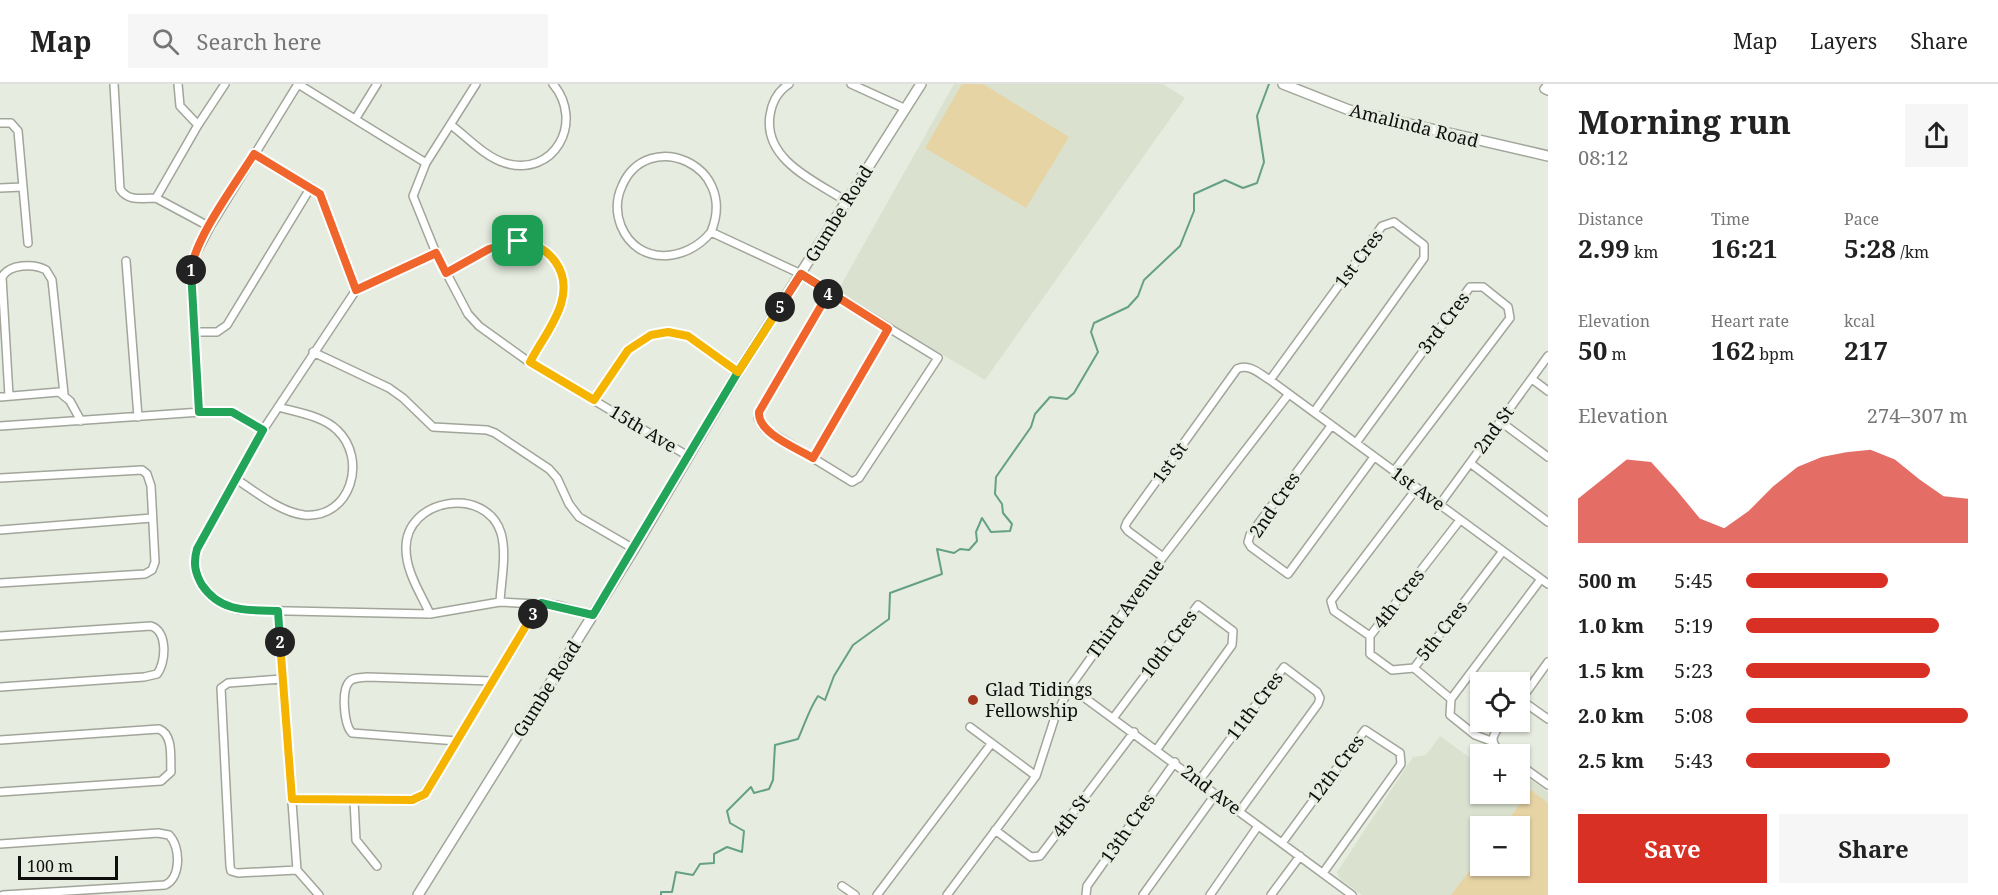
<!DOCTYPE html>
<html lang="en">
<head>
<meta charset="utf-8">
<style>
	body { margin:0; font-family:"Noto Serif",serif; background:#f6f6f6; color:#222; height:100vh; display:flex; flex-direction:column; font-size:22px; white-space:nowrap }
	* { box-sizing:border-box; margin:0 }
	p { font-size:20px; color:#767676 }
	.icon { flex:none; width:33px; height:33px; fill:none; stroke:currentColor; stroke-width:2; stroke-linecap:round; stroke-linejoin:round }
	.map { position:relative; flex:1; overflow:hidden }
	.panel { display:flex; flex-direction:column; background:#fff; width:450px }
	.panel>* { flex:none }
	.tools { position:absolute; left:1470px; top:588px; display:grid; gap:12px }
	.tools a { display:grid; place-items:center; width:60px; height:60px; border-radius:0px; background:#fff; box-shadow:0 2px 4px #0004; font-size:30px }
	.scale { position:absolute; left:18px; bottom:15px; width:100px; box-sizing:border-box; padding-left:6px; border:3px solid #0e0f0c; border-top:0; font-size:16px; line-height:21px; white-space:nowrap; color:#0e0f0c; -webkit-text-stroke:4px #e7ece0; paint-order:stroke }
	.pin { position:absolute; display:grid; place-items:center; width:51px; height:51px; color:#fff; margin:-26px; border-radius:12px; box-shadow:0 3px 9px #0006 }
	.km { position:absolute; width:30px; height:30px; margin:-15px; border-radius:50%; background:#222; color:#fff; font-size:16px; line-height:30px; text-align:center }
	.round { display:grid; place-items:center; flex:none; width:63px; height:63px; border-radius:0px; background:#f6f6f6 }
	.summary { display:flex; align-items:center; justify-content:space-between; height:102px; padding:0 30px }
	h1 { font-size:33px; font-weight:700; line-height:45px }
	.stats { display:grid; grid-template-columns:repeat(3,1fr); gap:9px; height:102px; padding:6px 30px }
	.stats div { display:grid; align-content:center }
	.stats b { font-size:26px; font-weight:700 }
	.stats small { font-size:16px; font-weight:400 }
	.stats p { font-size:16px }
	.chart { height:168px; padding:12px 30px }
	.chart p { display:flex; justify-content:space-between }
	.chart svg { width:100%; height:108px; margin-top:6px; fill:#d93025; opacity:.7 }
	.action { display:flex; gap:12px; margin-top:auto; padding:12px 30px }
	.action a { flex:1; height:69px; border-radius:0px; background:#d93025; color:#fff; font-size:24px; font-weight:700; line-height:69px; text-align:center }
	.action a+a { background:#f6f6f6; color:#222 }
	ul { padding:0 30px; list-style:none; font-size:20px }
	li { display:grid; grid-template-columns:96px 72px 1fr; align-items:center; height:45px }
	li i { height:15px; border-radius:8px; background:#d93025 }
	header { display:flex; align-items:center; gap:36px; box-sizing:border-box; height:84px; padding:0 30px; background:#fff; border-bottom:2px solid #e0e0e0 }
	header strong { font-size:28px }
	nav { display:flex; gap:33px; margin-inline-start:auto; font-size:21px }
	.search { width:420px; height:54px; background:#f6f6f6; display:flex; align-items:center; gap:15px; box-sizing:border-box; padding:0 21px; border-radius:0px; color:#767676; font-size:22px }
	main { display:flex; flex:1; min-height:0 }
	.map>svg:first-child { display:block }
	.built { fill:#dae2cf; fill-rule:evenodd }
	.green { fill:#e7d4a5 }
	.lines { fill:none; stroke-linecap:round; stroke-linejoin:round }
	.stream { stroke:#64a083; stroke-width:2 }
	.street-casing { stroke:#a1a59a; stroke-width:10 }
	.secondary-casing { stroke:#a1a59a; stroke-width:12 }
	.street { stroke:#fff; stroke-width:7 }
	.secondary { stroke:#fff; stroke-width:9 }
	.split-1-casing { stroke:#fff; stroke-width:12 }
	.split-2-casing { stroke:#fff; stroke-width:12 }
	.split-3-casing { stroke:#fff; stroke-width:12 }
	.split-4-casing { stroke:#fff; stroke-width:12 }
	.split-5-casing { stroke:#fff; stroke-width:12 }
	.split-6-casing { stroke:#fff; stroke-width:12 }
	.split-1 { stroke:#f0652b; stroke-width:8 }
	.split-2 { stroke:#22a559; stroke-width:8 }
	.split-3 { stroke:#f5b400; stroke-width:8 }
	.split-4 { stroke:#22a559; stroke-width:8 }
	.split-5 { stroke:#f0652b; stroke-width:8 }
	.split-6 { stroke:#f5b400; stroke-width:8 }
	.poi-dot { fill:#9e351c; stroke:#e7ece0; stroke-width:2 }
	.labels { text-anchor:middle; stroke-width:6; stroke-linejoin:round; paint-order:stroke }
	.street-label { font-size:18px; fill:#0e0f0c; stroke:#e7ece0 }
	.poi-label { font-size:18px; fill:#0e0f0c; stroke:#e7ece0; text-anchor:start }
</style>
</head>
<body>
<header>
<strong>Map</strong>
<div class="search"><svg class="icon" aria-label="search" viewBox="0 0 24 24"><circle cx="10" cy="10" r="6"/><path d="M15 15l6 6"/></svg>Search here</div>
<nav><a>Map</a><a>Layers</a><a>Share</a></nav>
</header>
<main>
<div class="map">
<svg width="1548" height="811" viewBox="0 0 1548 811">
	<rect width="100%" height="100%" fill="#e7ece0"/>
	<!-- built -->
	<path class="built" d="M954,0H1163L1185,14L985,296L837,208Z
		M1440,652L1480,681V710H1520V688L1548,708V811H1362L1340,795L1337,788L1413,673L1426,671ZM1480,742H1520V782H1480Z"/>
	<!-- green -->
	<path class="green" d="M962,0H983L1069,53L1026,124L925,64Z
		M1531,706L1548,719V811H1451L1480,773V782H1520V742H1503Z"/>
	<g class="lines">
		<!-- stream -->
		<path class="stream" d="M661,811V808H672L676,788L693,791L700,780L714,779V770L727,763L742,768L744,747L730,739L727,727L751,703L754,709L769,705L773,696L775,661L798,655C805,640 809,625 818,612L825,616L834,592L853,561L889,535L890,509L942,490L937,465L954,469L960,465L969,466L977,457L976,448L982,434L991,448L1010,447L1012,440L1003,429L1002,420L995,410L996,393L1031,343L1035,330L1050,313L1067,315L1074,309L1098,268L1091,248L1094,239L1128,223L1138,212L1144,196L1180,162L1194,127V110L1225,96L1243,104L1257,99L1264,78L1257,32L1269,0"/>
		<defs>
			<path id="street" d="M114,0L120,105C128,118 143,114 156,114L198,41L225,0
				M178,0L180,22L198,41
				M298,0L426,79
				M476,0L426,79L413,112L436,169L468,230L479,242L529,278L688,372
				M789,0C778,7 772,18 770,31C763,76 815,97 846,117
				M851,0L906,25
				M1548,0L1544,5L1548,7
				M356,34L377,0
				M0,39H11L18,47L28,159
				M451,41C467,53 485,73 505,79C554,94 585,38 553,0
				M254,70L320,109L356,206
				M0,104L22,103
				M156,114L210,143
				M711,148C687,178 638,183 621,142C616,129 616,115 622,102C647,43 739,80 711,148L801,190L938,274L859,394L852,398L764,344L758,334L759,328L830,208
				M436,169L356,206L263,346L197,465C189,495 211,521 240,526L430,530L500,518L557,521L593,531
				M126,177L138,333
				M446,189C478,171 522,137 553,174C563,185 565,202 562,217C558,238 540,259 529,278
				M194,248H217L227,241L311,103
				M313,268L389,304L403,314L433,343L487,346L495,349L549,385L557,394L569,420L579,433L634,465
				M1532,295L1548,307
				M1270,296L1382,142L1394,138L1424,161V174L1314,328
				M9,312L2,193C9,180 34,179 46,186L52,196L64,310
				M0,313L59,308L70,317L81,337
				M594,316L628,265L651,251L668,248L688,252L738,288
				M199,328L191,198L194,174L210,143L298,0
				M1501,338L1548,373
				M0,342L215,327L232,328L263,346
				M1331,342L1250,451L1248,458L1251,463L1288,490L1374,373
				M1356,359L1470,203H1483L1508,223L1510,234L1394,387
				M813,374L888,245
				M1470,379L1548,438
				M0,394L142,386L147,390L151,402L155,478L152,486L145,490L0,499
				M236,395C256,408 280,428 304,431C351,435 368,375 337,346C323,332 296,328 278,323
				M1417,404L1331,517L1334,527L1370,552L1460,436
				M1440,420L1548,272
				M0,446L152,434
				M1503,467L1414,584L1451,615L1541,495
				M1163,473L1128,447L1125,443L1127,438L1237,285C1249,279 1260,290 1270,296L1548,500
				M278,527L297,786L319,811
				M430,530C421,510 406,488 406,465C405,414 486,401 501,449C507,470 501,497 500,518
				M0,552L151,542C168,547 166,579 157,590L144,593L0,603
				M1370,552V570L1392,586L1414,584
				M282,595L228,599L221,604L230,782L231,787L238,789L297,786
				M1070,603L1352,811
				M1451,615L1450,631L1475,651L1491,657
				M1521,616L1548,635
				M1520,617L1548,578
				M1114,633L1198,521L1233,547L1232,561L1157,665
				M1503,638C1491,652 1488,659 1504,670
				M970,643L1036,692
				M0,656L159,645C174,651 170,675 171,688L161,697L0,708
				M457,657L352,649C344,641 341,607 349,598C353,593 361,594 367,593L492,597
				M1520,681L1548,701
				M1199,697L1284,583L1317,608L1320,614L1318,620L1239,728
				M292,715L412,716L422,713L541,519
				M354,716L356,756L377,782
				M995,746L1031,773L1040,772L1134,648
				M1282,759L1365,646L1400,669L1401,680L1323,789
				M0,760L158,749L169,751C181,763 181,794 165,801L3,811
				M842,802L855,811
				M877,811L991,660
				M947,811L1036,692L1055,633L1070,603L1163,473L1288,311
				M1086,811L1087,802L1175,678
				M1143,811L1215,711
				M1210,811L1258,742
				M1271,811L1300,772"/>
			<path id="secondary" d="M1283,0L1349,26L1548,72
				M418,811L634,465L738,288L921,0"/>
		</defs>
		<!-- street casing -->
		<use href="#street" class="street-casing"/>
		<!-- secondary casing -->
		<use href="#secondary" class="secondary-casing"/>
		<!-- street -->
		<use href="#street" class="street"/>
		<!-- secondary -->
		<use href="#secondary" class="secondary"/>
	</g>
	<g class="lines">
		<defs>
			<path id="split-1" d="M191,186C195,154 236,99 254,70L320,110L356,206L436,169L446,189L489,165L518,157"/>
			<path id="split-2" d="M191,186L199,328H232L263,346L197,465C193,479 195,489 202,501C221,529 248,526 278,527L280,558"/>
			<path id="split-3" d="M280,558L292,715L412,716L425,710L533,530"/>
			<path id="split-4" d="M533,530L541,519L593,531L738,288L801,190L830,208L828,210"/>
			<path id="split-5" d="M780,223L801,190L888,245L813,374C797,364 757,349 759,328L828,210"/>
			<path id="split-6" d="M518,157C550,161 571,187 561,220C555,240 540,259 530,278L594,316L628,266L651,251L668,248L688,252L738,288L780,223"/>
		</defs>
		<!-- split-1 casing -->
		<use href="#split-1" class="split-1-casing"/>
		<!-- split-2 casing -->
		<use href="#split-2" class="split-2-casing"/>
		<!-- split-3 casing -->
		<use href="#split-3" class="split-3-casing"/>
		<!-- split-4 casing -->
		<use href="#split-4" class="split-4-casing"/>
		<!-- split-5 casing -->
		<use href="#split-5" class="split-5-casing"/>
		<!-- split-6 casing -->
		<use href="#split-6" class="split-6-casing"/>
		<!-- split-1 -->
		<use href="#split-1" class="split-1"/>
		<!-- split-2 -->
		<use href="#split-2" class="split-2"/>
		<!-- split-3 -->
		<use href="#split-3" class="split-3"/>
		<!-- split-4 -->
		<use href="#split-4" class="split-4"/>
		<!-- split-5 -->
		<use href="#split-5" class="split-5"/>
		<!-- split-6 -->
		<use href="#split-6" class="split-6"/>
	</g>
	<!-- markers -->
	<circle class="poi-dot" cx="973" cy="616" r="6"/>
	<g class="labels">
		<!-- street labels -->
		<g class="street-label">
			<text transform="translate(1414 42) rotate(14)" y="6">Amalinda Road</text>
			<text transform="translate(839 130) rotate(-58)" y="6">Gumbe Road</text>
			<text transform="translate(1359 175) rotate(-53)" y="6">1st Cres</text>
			<text transform="translate(1444 239) rotate(-53)" y="6">3rd Cres</text>
			<text transform="translate(643 345) rotate(31)" y="6">15th Ave</text>
			<text transform="translate(1494 346) rotate(-54)" y="6">2nd St</text>
			<text transform="translate(1170 379) rotate(-54)" y="6">1st St</text>
			<text transform="translate(1418 405) rotate(36)" y="6">1st Ave</text>
			<text transform="translate(1275 421) rotate(-56)" y="6">2nd Cres</text>
			<text transform="translate(1399 515) rotate(-52)" y="6">4th Cres</text>
			<text transform="translate(1126 525) rotate(-54)" y="6">Third Avenue</text>
			<text transform="translate(1442 547) rotate(-52)" y="6">5th Cres</text>
			<text transform="translate(1169 560) rotate(-53)" y="6">10th Cres</text>
			<text transform="translate(547 605) rotate(-58)" y="6">Gumbe Road</text>
			<text transform="translate(1255 622) rotate(-53)" y="6">11th Cres</text>
			<text transform="translate(1336 685) rotate(-53)" y="6">12th Cres</text>
			<text transform="translate(1211 706) rotate(37)" y="6">2nd Ave</text>
			<text transform="translate(1071 732) rotate(-53)" y="6">4th St</text>
			<text transform="translate(1128 744) rotate(-55)" y="6">13th Cres</text>
		</g>
		<!-- poi labels -->
		<g class="poi-label">
			<text x="985" y="612">Glad Tidings<tspan x="985" dy="21">Fellowship</tspan></text>
		</g>
	</g>
</svg>
<div class="tools">
<a><svg class="icon" aria-label="locate" viewBox="0 0 24 24"><circle cx="12" cy="12" r="6"/><path d="M12 2v4M12 18v4M2 12h4M18 12h4"/></svg></a>
<a>+</a>
<a>−</a>
</div>
<div class="scale">100 m</div>
<div class="pin" style="left:518px;top:157px;background:#1e9e55"><svg class="icon" aria-label="arrive" viewBox="0 0 24 24"><path d="M6 21V4h12l-3 4 3 4H6"/></svg></div>
<b class="km" style="left:191px;top:186px">1</b>
<b class="km" style="left:280px;top:558px">2</b>
<b class="km" style="left:533px;top:530px">3</b>
<b class="km" style="left:828px;top:210px">4</b>
<b class="km" style="left:780px;top:223px">5</b>
</div>
<section class="panel">
<div class="summary"><div><h1>Morning run</h1><p>08:12</p></div><a class="round"><svg class="icon" aria-label="share" viewBox="0 0 24 24"><path d="M12 15V3M7 8l5-5 5 5M5 13v7h14v-7"/></svg></a></div>
<div class="stats">
<div><p>Distance</p><b>2.99<small> km</small></b></div>
<div><p>Time</p><b>16:21</b></div>
<div><p>Pace</p><b>5:28<small> /km</small></b></div>
</div>
<div class="stats">
<div><p>Elevation</p><b>50<small> m</small></b></div>
<div><p>Heart rate</p><b>162<small> bpm</small></b></div>
<div><p>kcal</p><b>217</b></div>
</div>
<div class="chart"><p><span>Elevation</span>274–307 m</p>
<svg viewBox="0 0 160 44" preserveAspectRatio="none"><path d="M0 44V26L10 18L20 10L30 11L40 22L50 34L60 38L70 31L80 21L90 13L100 9L110 7L120 6L130 10L140 18L150 25L160 26V44z"/></svg>
</div>
<ul>
<li><b>500 m</b>5:45<i style="width:64%"></i></li>
<li><b>1.0 km</b>5:19<i style="width:87%"></i></li>
<li><b>1.5 km</b>5:23<i style="width:83%"></i></li>
<li><b>2.0 km</b>5:08<i style="width:100%"></i></li>
<li><b>2.5 km</b>5:43<i style="width:65%"></i></li>
</ul>
<div class="action"><a>Save</a><a>Share</a></div>
</section>
</main>
</body>
</html>
